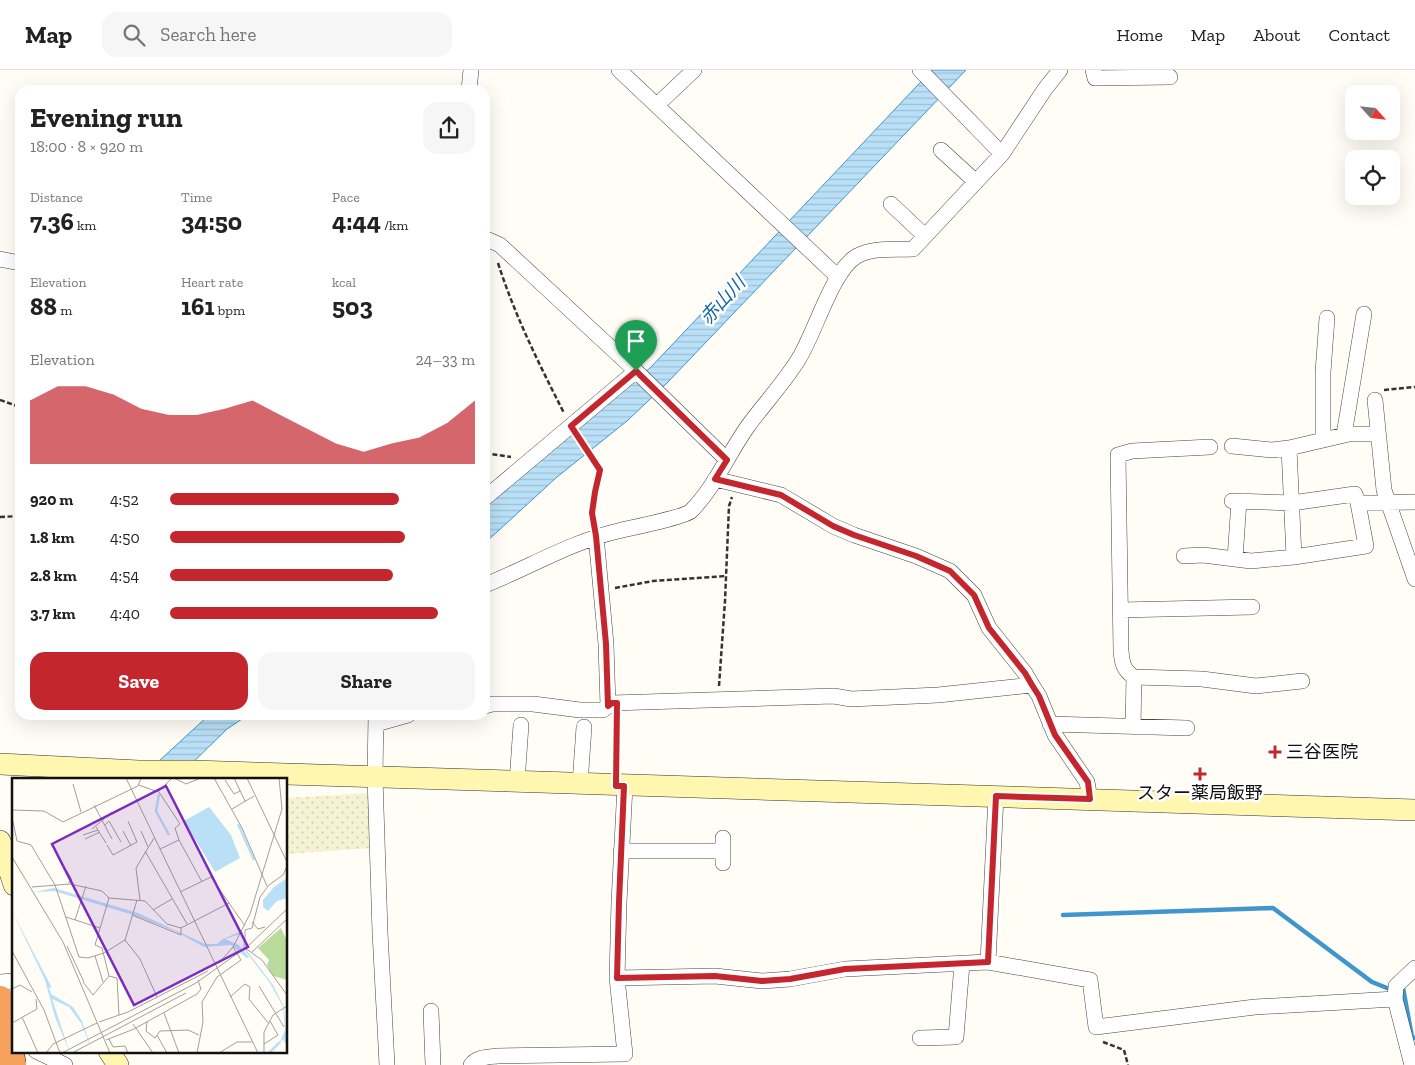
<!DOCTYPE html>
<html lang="en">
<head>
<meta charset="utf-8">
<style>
	body { margin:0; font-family:"Zilla Slab","Noto Sans JP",serif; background:#f6f6f6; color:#222; height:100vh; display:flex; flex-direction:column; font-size:19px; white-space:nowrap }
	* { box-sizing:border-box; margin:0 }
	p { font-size:16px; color:#767676 }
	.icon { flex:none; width:28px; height:28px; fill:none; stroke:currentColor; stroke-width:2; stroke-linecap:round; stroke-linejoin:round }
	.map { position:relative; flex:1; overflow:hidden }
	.drawer { position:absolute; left:15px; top:15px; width:475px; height:635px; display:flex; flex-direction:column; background:#fff; border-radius:15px; box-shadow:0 5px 20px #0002 }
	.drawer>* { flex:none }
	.needle { width:32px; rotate:117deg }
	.buttons { position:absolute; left:1345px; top:15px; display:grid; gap:10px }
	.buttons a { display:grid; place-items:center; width:55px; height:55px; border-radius:10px; background:#fff; box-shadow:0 5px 20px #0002; font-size:25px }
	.pin { position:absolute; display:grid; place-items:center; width:42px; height:42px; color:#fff; margin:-51px -21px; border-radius:50% 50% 50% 0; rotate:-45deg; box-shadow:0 0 5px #0007 }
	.pin .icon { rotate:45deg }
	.round { display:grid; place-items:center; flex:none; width:52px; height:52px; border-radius:15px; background:#f6f6f6 }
	.summary { display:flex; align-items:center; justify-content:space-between; height:85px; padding:0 15px }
	h1 { font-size:28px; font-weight:700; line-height:38px }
	.metrics { display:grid; grid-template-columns:repeat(3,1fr); gap:8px; height:85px; padding:5px 15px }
	.metrics div { display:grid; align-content:center }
	.metrics b { font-size:25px; font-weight:700 }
	.metrics small { font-size:14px; font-weight:400 }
	.metrics p { font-size:14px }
	.chart { height:140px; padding:10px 15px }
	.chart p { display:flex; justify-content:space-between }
	.chart svg { width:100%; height:90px; margin-top:5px; fill:#c4262e; opacity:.7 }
	.cta { display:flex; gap:10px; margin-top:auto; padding:10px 15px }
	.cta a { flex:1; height:58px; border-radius:15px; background:#c4262e; color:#fff; font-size:20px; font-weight:700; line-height:58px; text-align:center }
	.cta a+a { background:#f6f6f6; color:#222 }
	ul { padding:0 15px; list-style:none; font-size:16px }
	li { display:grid; grid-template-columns:80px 60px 1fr; align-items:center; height:38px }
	li i { height:12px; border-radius:6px; background:#c4262e }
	header { display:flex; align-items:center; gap:30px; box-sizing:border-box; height:70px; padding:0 25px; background:#fff; border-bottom:1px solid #e0e0e0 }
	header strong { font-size:24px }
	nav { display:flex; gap:28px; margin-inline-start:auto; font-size:18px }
	.search { width:350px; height:45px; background:#f6f6f6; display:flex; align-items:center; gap:12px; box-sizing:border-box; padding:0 18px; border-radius:15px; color:#767676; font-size:19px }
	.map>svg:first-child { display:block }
	.farmland { fill:url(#farmland-dots) }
	.water { fill:url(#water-rules); stroke:#3f96cf }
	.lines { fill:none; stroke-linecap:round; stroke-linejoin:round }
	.stream { stroke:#3f96cf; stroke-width:4.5 }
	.street-casing { stroke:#444; stroke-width:16 }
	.secondary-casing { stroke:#333; stroke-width:22 }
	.path { stroke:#333; stroke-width:2.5; stroke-dasharray:5 2.5; stroke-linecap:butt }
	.street { stroke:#fff; stroke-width:15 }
	.secondary { stroke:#fff6b0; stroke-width:21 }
	.highway-bridge-casing { stroke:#222; stroke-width:29; stroke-linecap:butt }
	.highway-bridge { stroke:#f5a25d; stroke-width:28 }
	.route-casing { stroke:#fff; stroke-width:10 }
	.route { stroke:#c4262e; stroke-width:6 }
	.poi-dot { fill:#c4262e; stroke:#fff; stroke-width:2 }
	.labels { text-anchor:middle; stroke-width:5; stroke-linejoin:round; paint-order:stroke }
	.poi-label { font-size:18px; fill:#111; stroke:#fff; text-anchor:start }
	.water-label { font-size:19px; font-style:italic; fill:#1768a6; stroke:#fff }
	.inset-river { fill:none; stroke:#b9e0f7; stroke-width:2.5 }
	.inset-road { fill:none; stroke:#a09f9a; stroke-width:1 }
	.view { fill:#7b2cbf; fill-opacity:0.15; stroke:#7b2cbf; stroke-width:2.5 }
	.inset-edge { fill:none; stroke:#111; stroke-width:2.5 }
</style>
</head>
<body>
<header>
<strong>Map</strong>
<div class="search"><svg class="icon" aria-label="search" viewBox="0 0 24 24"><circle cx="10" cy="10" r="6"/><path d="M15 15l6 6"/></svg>Search here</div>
<nav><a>Home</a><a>Map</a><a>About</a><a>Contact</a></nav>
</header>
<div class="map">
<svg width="1415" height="995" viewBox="0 0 1415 995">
	<defs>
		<pattern id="farmland-dots" width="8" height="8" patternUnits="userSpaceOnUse" patternTransform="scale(1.25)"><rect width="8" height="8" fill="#f6f3d4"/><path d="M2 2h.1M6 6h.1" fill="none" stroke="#d2cfb5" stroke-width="1.8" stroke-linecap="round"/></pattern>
		<pattern id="water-rules" width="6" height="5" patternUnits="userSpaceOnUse" patternTransform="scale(1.25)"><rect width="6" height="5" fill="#b9e0f7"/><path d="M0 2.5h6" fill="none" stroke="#9ebfd3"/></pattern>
	</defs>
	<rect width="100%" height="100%" fill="#fffdf5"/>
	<!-- farmland -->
	<path class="farmland" d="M372,723V778L286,784V728Z"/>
	<!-- water -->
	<path class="water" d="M932,0H966L667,313L627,351L557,407L485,473V437L541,386L612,330L651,297Z
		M209,645H248L227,659L178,707L159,691Z"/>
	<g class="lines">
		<!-- stream -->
		<path class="stream" d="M1063,845L1273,838L1372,912L1387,918
			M1403,918L1412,967L1415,968"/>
		<defs>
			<path id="street" d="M619,0L838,207
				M920,0L1002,84
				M1093,0L1095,8L1170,7
				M469,20L471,0
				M657,35L694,0
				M941,80L976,112
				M891,134L925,166
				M485,170H489L500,175L636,301L727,390
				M0,189L20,193
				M1375,330L1384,420L1415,509
				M1344,365L1364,244
				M1323,370V302L1327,248
				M1232,376L1272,380L1289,378L1349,364H1378
				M1210,377L1132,381L1118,385L1121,581C1122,592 1123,600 1134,607L1202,609L1256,616L1302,611
				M1289,378L1294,487
				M715,409L781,425L833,456L854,465L916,486L950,501L974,525L989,558L1025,603L1032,615L1039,626L1055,665L1087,712L1090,729
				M485,428L636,301
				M1232,431L1292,433L1355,424L1358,433L1415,432
				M596,466L606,574L608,636
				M1184,486L1203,485L1251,491L1294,487L1366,476L1358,433
				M1235,489L1239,431
				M485,515C530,497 571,472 618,461C630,458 685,447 691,441C715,417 728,384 748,356C764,334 783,314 798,290C815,264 832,200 857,186C873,177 895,180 913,179L1002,84L1045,19L1060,0
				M1120,540L1252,537
				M485,636L492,634H533L580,640H603L612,633L834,626L851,629L938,625L1032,615
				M376,645L375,707L380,862L387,995
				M376,654L408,645
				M1050,654L1187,658
				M1133,657L1134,607
				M517,712L521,655
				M580,714L584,657
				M723,768V793
				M621,781H723
				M988,892L996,726
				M617,908L715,906L762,911L790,909L845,899L988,892L1090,910L1096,957L1255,937L1395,929
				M0,912L14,911
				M431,941L433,995
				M920,968L956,967L962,894
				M36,981L65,995
				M471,995C476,987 488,987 497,986L625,984L617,908L619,832L625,716
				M1412,995L1395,929L1396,916L1415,898"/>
			<path id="secondary" d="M0,694L139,701H193L1415,740
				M0,771L14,815
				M109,981L118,995"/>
		</defs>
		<!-- street casing -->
		<use href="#street" class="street-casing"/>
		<!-- secondary casing -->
		<use href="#secondary" class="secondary-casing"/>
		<!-- path -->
		<path class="path" d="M498,193C515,246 539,294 564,343
			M1384,320L1415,317
			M0,330L20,337
			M578,368L600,400C596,417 591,434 594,452
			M485,383L511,387
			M0,447L20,446
			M615,518L653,511L726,506
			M719,616L725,531L729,436L732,427
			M616,697L617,647
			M1103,972L1124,980L1128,995"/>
		<!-- street -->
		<use href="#street" class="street"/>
		<!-- secondary -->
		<use href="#secondary" class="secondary"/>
		<defs>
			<path id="highway-bridge" d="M0,930L12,995"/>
		</defs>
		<!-- highway-bridge casing -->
		<use href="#highway-bridge" class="highway-bridge-casing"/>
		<!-- highway-bridge -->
		<use href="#highway-bridge" class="highway-bridge"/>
	</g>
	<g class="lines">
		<defs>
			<path id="route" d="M636,301L727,390L715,409L781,425L833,456L854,465L916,486L950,501L974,525L989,558L1025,603L1032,615L1039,626L1055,665L1088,712L1090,729L996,726L988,892L845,899L790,909L762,911L715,906L617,908L619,832L624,716H616L617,633H612L608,636L606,574L596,466L592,443L595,422L600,400L571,356Z"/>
		</defs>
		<!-- route casing -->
		<use href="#route" class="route-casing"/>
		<!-- route -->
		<use href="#route" class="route"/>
	</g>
	<!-- markers -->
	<g class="poi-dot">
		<path d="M1272.5 674.5h5v5h5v5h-5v5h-5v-5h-5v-5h5z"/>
		<path d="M1197.5 696.5h5v5h5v5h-5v5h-5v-5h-5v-5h5z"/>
	</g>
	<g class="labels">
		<!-- poi labels -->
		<g class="poi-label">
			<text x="1286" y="688">三谷医院</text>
			<text x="1200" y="729" text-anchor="middle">スター薬局飯野</text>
		</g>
		<!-- water labels -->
		<g class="water-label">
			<text transform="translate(722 230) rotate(-48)" y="7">赤山川</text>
		</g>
	</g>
	<!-- overview -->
	<g transform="translate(12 708)">
		<rect width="275" height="275" fill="#fffdf5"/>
		<path d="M269,150L275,163V202L261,198L255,187L257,182L246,170Z" fill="#b9dc9c"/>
		<path d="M197,29L219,57L228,80L203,94L172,43ZM275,100V120L265,123L256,133L251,129V122L262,109ZM42,110L126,135L193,166H205L211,161L227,154H231L232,169L261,207L272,229L275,268L271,261L267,266L273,252L271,229L258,205L231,170V155L213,161L227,167L237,179L235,180L219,167L192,169L163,153L118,136L42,113L22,114ZM0,133L40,210L37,209L39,216L61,229L70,243L81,275L69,245L57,229L40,221L58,275L43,239L33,202Z" fill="#b9e0f7"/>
		<path class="inset-river" d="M147,16L144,33L157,57M226,46L242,82M257,275L268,264"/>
		<path class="inset-road" d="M114,0L246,275M162,0L174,6L189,0M202,0L230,50L255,108M222,0L233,23M235,0L275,84M213,2L222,16L228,13M61,6L69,34M127,7L146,14L160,0M147,14L168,46L163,50L167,62L190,104M82,27L100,61M220,31L242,18M0,32L32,33L51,44L126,8L129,0M0,39L5,63L19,67L43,107L67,179L76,180L92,175L113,162L125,122M93,47L97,43L109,64M84,49L94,65M80,51L100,34M111,53L119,68M129,53L136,69M71,57L86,52M73,61L88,54M95,67L101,77L125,64L116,43M148,71L167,62M133,73L175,146M0,79L51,164L98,275M55,93L60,102L56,105M20,109L58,106L90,113L97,120L133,123L155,146L169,150L217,125M168,114L199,99L233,148M97,120L83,167L90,170L97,198L105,200L107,237M128,122L124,90L142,60M141,132L160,121M120,137L169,157V150M54,139L88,150M63,142L74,108M240,144L246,151L253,149M233,152V170L250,182L275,217M233,152L240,150L248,119L257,107L271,97L275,88M113,162L128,181L145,219M55,168L72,204M0,173L32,232L48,275M239,175L275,141M83,178L91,204M207,185L221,169L238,136L270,31L267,0M71,204L81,217L97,198M247,208L272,249M0,211L8,207L20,214M218,219L233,206L238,209L237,221L257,246M152,235L167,275M10,239L26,275M87,244L116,234L196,193M135,244L134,253L143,260L148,253L176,252L187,257M0,245L25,231L24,221M121,246L141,275M145,257L155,275M97,261L101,269L113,268L116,275M94,262L122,251L185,216L189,211L186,202M252,266L266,257L258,243M34,275L41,266L85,245M50,275L184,205L236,168L275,131M60,275L174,215M185,275L191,244L190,224L205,199L229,182L221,169M207,275L225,264H240M252,275V254L261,237L275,228"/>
		<path class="view" d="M154,8L236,169L122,227L40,66Z"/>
		<rect width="275" height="275" class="inset-edge"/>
	</g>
</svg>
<div class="buttons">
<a><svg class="needle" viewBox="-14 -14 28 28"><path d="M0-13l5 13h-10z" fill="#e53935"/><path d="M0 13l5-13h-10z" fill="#767676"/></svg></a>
<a><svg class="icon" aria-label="locate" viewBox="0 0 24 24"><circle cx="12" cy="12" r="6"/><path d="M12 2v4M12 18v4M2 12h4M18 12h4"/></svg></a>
</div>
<div class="pin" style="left:636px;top:301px;background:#1e9e55"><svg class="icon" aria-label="arrive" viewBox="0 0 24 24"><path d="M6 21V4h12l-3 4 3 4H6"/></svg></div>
<section class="drawer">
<div class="summary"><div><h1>Evening run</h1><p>18:00 · 8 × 920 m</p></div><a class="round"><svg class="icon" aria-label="share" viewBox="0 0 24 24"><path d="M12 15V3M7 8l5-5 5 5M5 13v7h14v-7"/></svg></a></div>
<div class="metrics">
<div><p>Distance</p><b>7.36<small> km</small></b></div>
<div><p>Time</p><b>34:50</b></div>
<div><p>Pace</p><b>4:44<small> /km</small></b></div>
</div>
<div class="metrics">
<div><p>Elevation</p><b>88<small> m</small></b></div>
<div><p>Heart rate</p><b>161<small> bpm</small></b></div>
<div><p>kcal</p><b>503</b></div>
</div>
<div class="chart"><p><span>Elevation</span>24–33 m</p>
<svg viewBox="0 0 160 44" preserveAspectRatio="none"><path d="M0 44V13L10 6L20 6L30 10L40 17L50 20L60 20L70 17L80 13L90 20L100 27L110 34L120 38L130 34L140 31L150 24L160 13V44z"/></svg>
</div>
<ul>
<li><b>920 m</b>4:52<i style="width:75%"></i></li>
<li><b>1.8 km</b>4:50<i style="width:77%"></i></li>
<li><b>2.8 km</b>4:54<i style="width:73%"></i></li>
<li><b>3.7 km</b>4:40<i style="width:88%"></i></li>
</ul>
<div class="cta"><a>Save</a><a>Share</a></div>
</section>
</div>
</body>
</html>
